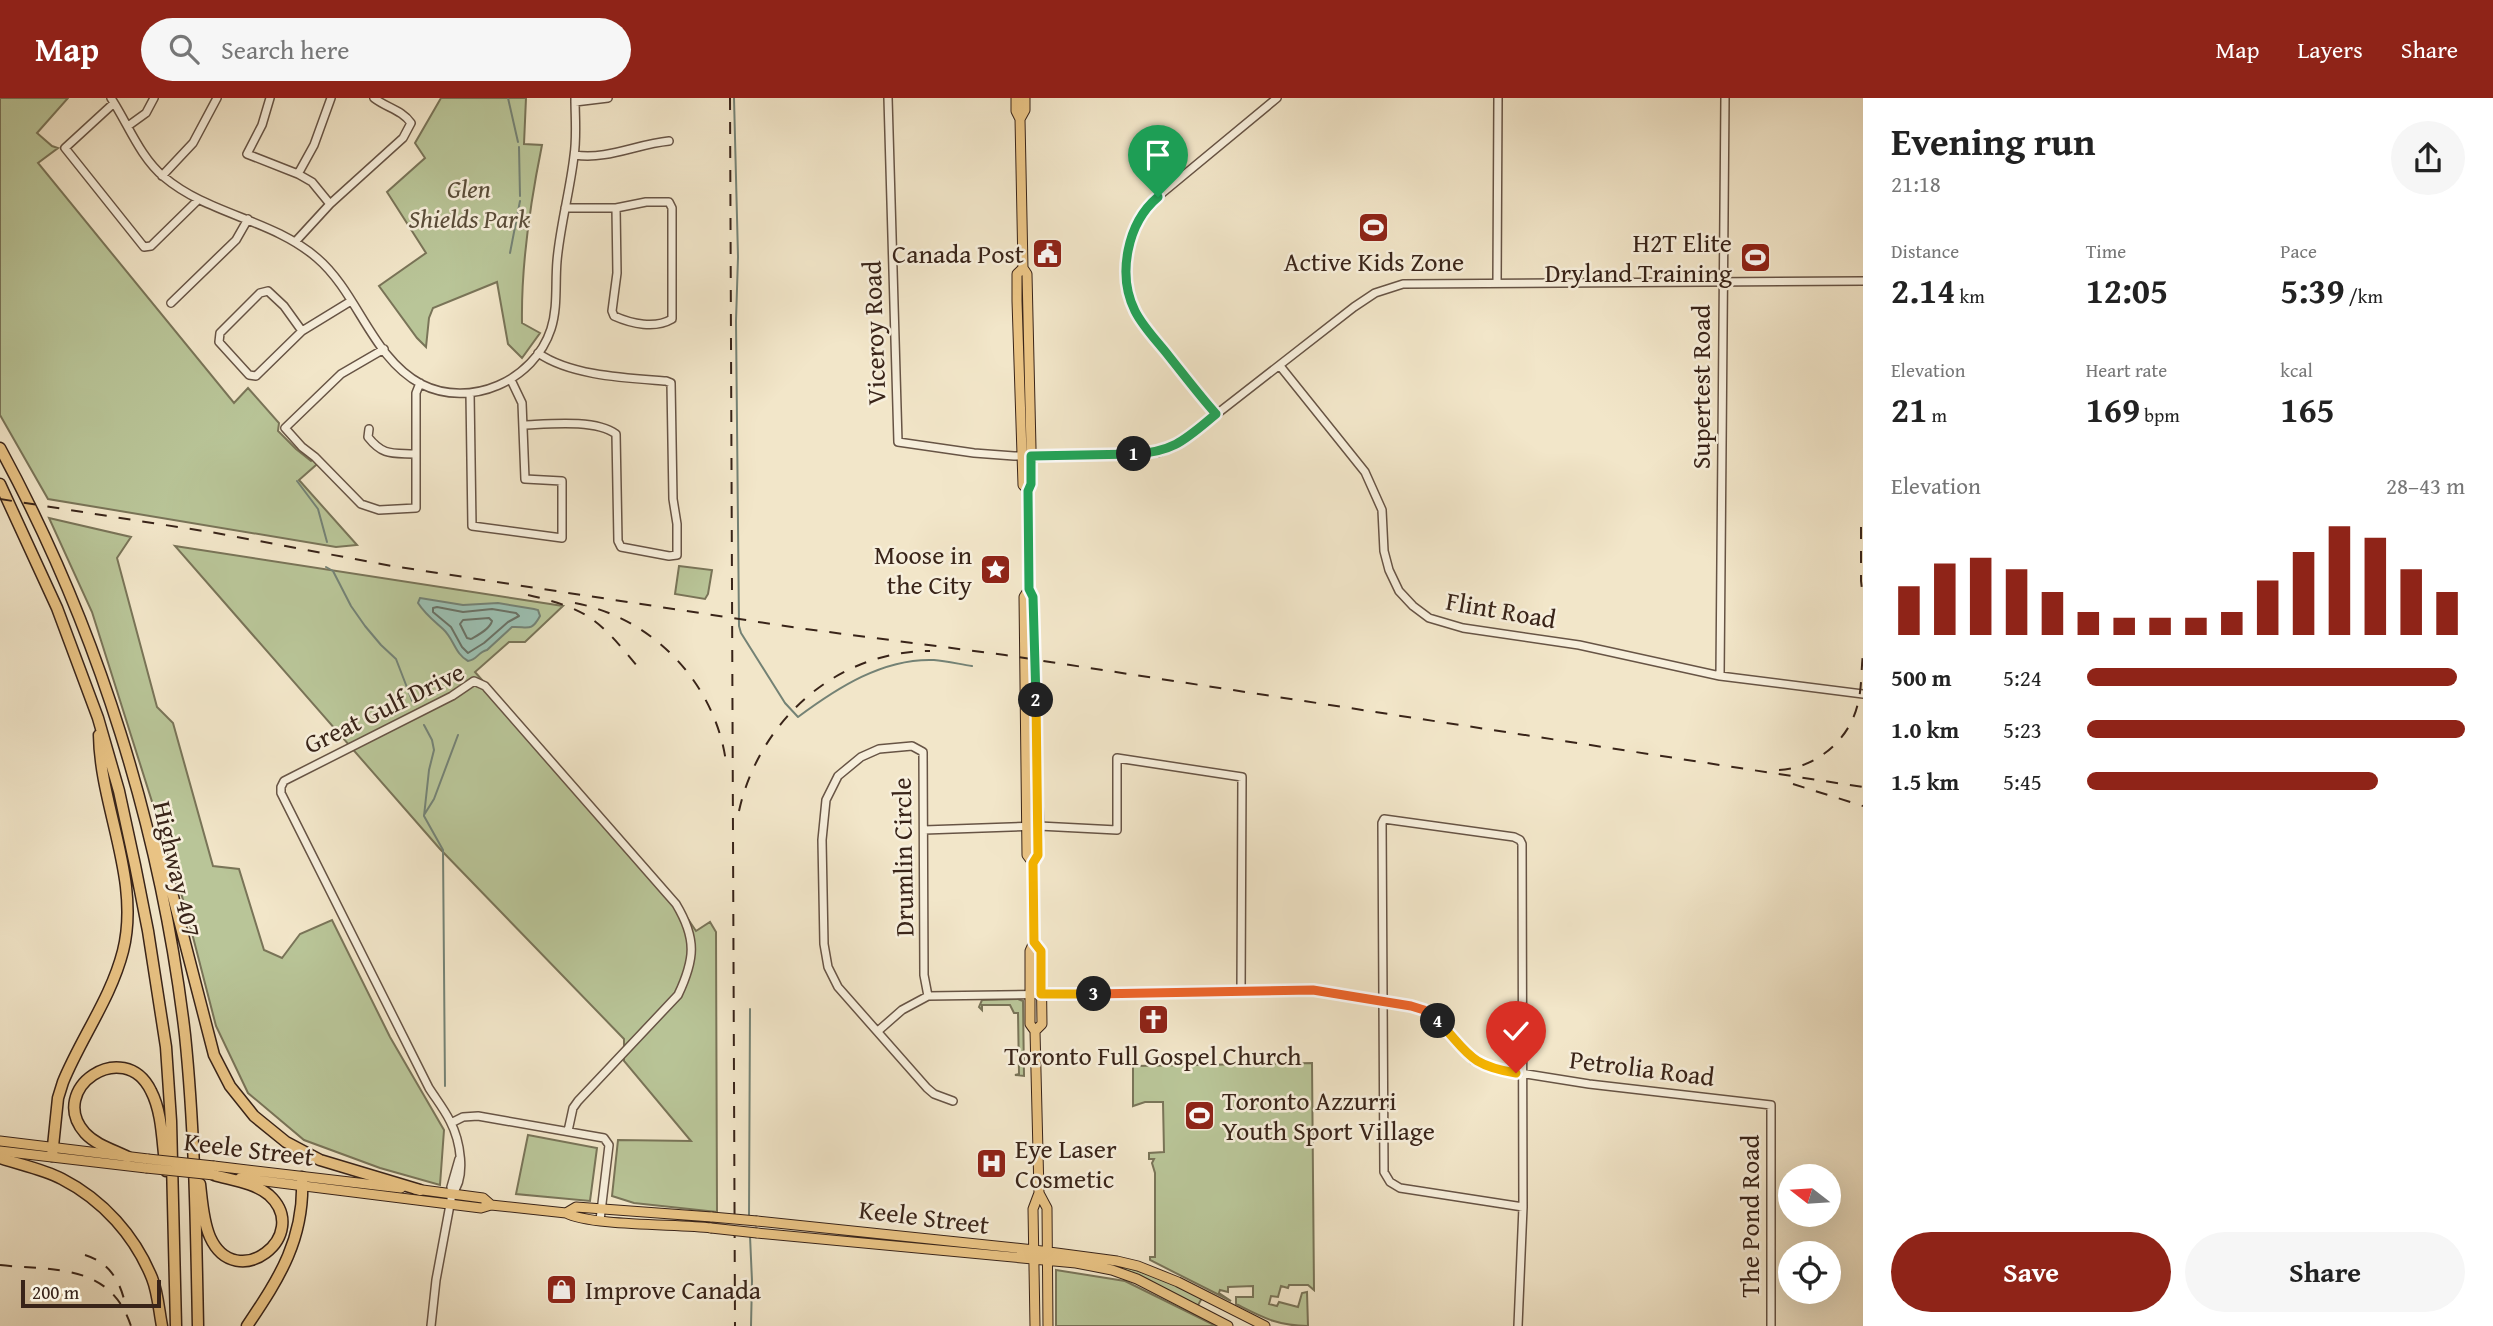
<!DOCTYPE html>
<html lang="en">
<head>
<meta charset="utf-8">
<style>
	body { margin:0; font-family:"Gentium Book Plus",serif; background:#f6f6f6; color:#222; height:100vh; display:flex; flex-direction:column; font-size:26px; white-space:nowrap }
	* { box-sizing:border-box; margin:0 }
	p { font-size:23px; color:#767676 }
	.icon { flex:none; width:38px; height:38px; fill:none; stroke:currentColor; stroke-width:2; stroke-linecap:round; stroke-linejoin:round }
	.map { position:relative; flex:1; overflow:hidden }
	.panel { display:flex; flex-direction:column; background:#fff; width:630px }
	.panel>* { flex:none }
	.needle { width:46px; rotate:287deg }
	.tools { position:absolute; left:1778px; top:1066px; display:grid; gap:14px }
	.tools a { display:grid; place-items:center; width:63px; height:63px; border-radius:50%; background:#fff; box-shadow:0 7px 28px #0002; font-size:35px }
	.scale { position:absolute; left:21px; bottom:18px; width:140px; box-sizing:border-box; padding-left:7px; border:4px solid #392419; border-top:0; font-size:19px; line-height:24px; white-space:nowrap; color:#392419; -webkit-text-stroke:5px #f7efdc; paint-order:stroke }
	.pin { position:absolute; display:grid; place-items:center; width:60px; height:60px; color:#fff; margin:-72px -30px; border-radius:50% 50% 50% 0; rotate:-45deg; box-shadow:0 0 7px #0007 }
	.pin .icon { rotate:45deg }
	.km { position:absolute; width:35px; height:35px; margin:-18px; border-radius:50%; background:#222; color:#fff; font-size:19px; line-height:35px; text-align:center }
	.round { display:grid; place-items:center; flex:none; width:74px; height:74px; border-radius:37px; background:#f6f6f6 }
	.overview { display:flex; align-items:center; justify-content:space-between; height:119px; padding:0 28px }
	h1 { font-size:38px; font-weight:600; line-height:52px }
	.figures { display:grid; grid-template-columns:repeat(3,1fr); gap:10px; height:119px; padding:7px 28px }
	.figures div { display:grid; align-content:center }
	.figures b { font-size:35px; font-weight:600 }
	.figures small { font-size:19px; font-weight:400 }
	.figures p { font-size:19px }
	.chart { height:196px; padding:14px 28px }
	.chart p { display:flex; justify-content:space-between }
	.chart svg { width:100%; height:126px; margin-top:7px; stroke:#8f2418; stroke-width:6 }
	.button { display:flex; gap:14px; margin-top:auto; padding:14px 28px }
	.button a { flex:1; height:80px; border-radius:42px; background:#8f2418; color:#fff; font-size:28px; font-weight:600; line-height:80px; text-align:center }
	.button a+a { background:#f6f6f6; color:#222 }
	ul { padding:0 28px; list-style:none; font-size:23px }
	li { display:grid; grid-template-columns:112px 84px 1fr; align-items:center; height:52px }
	li i { height:18px; border-radius:9px; background:#8f2418 }
	header { display:flex; align-items:center; gap:42px; box-sizing:border-box; height:98px; padding:0 35px; background:#8f2418; color:#fff }
	header strong { font-size:33px }
	nav { display:flex; gap:38px; margin-inline-start:auto; font-size:24px }
	.search { width:490px; height:63px; background:#f6f6f6; display:flex; align-items:center; gap:18px; box-sizing:border-box; padding:0 24px; border-radius:38px; color:#767676; font-size:26px }
	main { display:flex; flex:1; min-height:0 }
	.map>svg:first-child { display:block }
	.green { fill:#b9c598; stroke:#797458; stroke-width:2 }
	.water { fill:#9cc0b2; stroke:#748275; stroke-width:2 }
	.lines { fill:none; stroke-linecap:round; stroke-linejoin:round }
	.shore { stroke:#6a7266; stroke-width:2 }
	.stream { stroke:#748275; stroke-width:2 }
	.minor-casing { stroke:#675445; stroke-width:10 }
	.major-casing { stroke:#392419; stroke-width:11 }
	.highway-casing { stroke:#392419; stroke-width:13 }
	.minor { stroke:#f7efdc; stroke-width:7 }
	.major { stroke:#e9c384; stroke-width:9 }
	.highway { stroke:#e9c384; stroke-width:10 }
	.rail { stroke:#392419; stroke-width:2; stroke-dasharray:12 12; stroke-linecap:butt }
	.major-bridge-casing { stroke:#392419; stroke-width:11; stroke-linecap:butt }
	.major-bridge { stroke:#e9c384; stroke-width:9 }
	.split-1-casing { stroke:#fff; stroke-width:14 }
	.split-2-casing { stroke:#fff; stroke-width:14 }
	.split-3-casing { stroke:#fff; stroke-width:14 }
	.split-4-casing { stroke:#fff; stroke-width:14 }
	.split-5-casing { stroke:#fff; stroke-width:14 }
	.split-1 { stroke:#22a559; stroke-width:9 }
	.split-2 { stroke:#22a559; stroke-width:9 }
	.split-3 { stroke:#f5b400; stroke-width:9 }
	.split-4 { stroke:#f0652b; stroke-width:9 }
	.split-5 { stroke:#f5b400; stroke-width:9 }
	.labels { text-anchor:middle; stroke-width:5; stroke-linejoin:round; paint-order:stroke }
	.park-label { font-size:26px; font-style:italic; fill:#594c39; stroke:#f7efdc }
	.poi-label { font-size:26px; fill:#392419; stroke:#f7efdc; text-anchor:end }
	.street-label { font-size:26px; fill:#392419; stroke:#f7efdc }
</style>
</head>
<body>
<header>
<strong>Map</strong>
<div class="search"><svg class="icon" aria-label="search" viewBox="0 0 24 24"><circle cx="10" cy="10" r="6"/><path d="M15 15l6 6"/></svg>Search here</div>
<nav><a>Map</a><a>Layers</a><a>Share</a></nav>
</header>
<main>
<div class="map">
<svg width="1863" height="1228" viewBox="0 0 1863 1228">
	<rect width="100%" height="100%" fill="#f2e6c9"/>
	<filter id="stains"><feTurbulence type="fractalNoise" baseFrequency=".00286" numOctaves="4"/><feColorMatrix values="0 0 0 0 .2 0 0 0 0 .09 0 0 0 0 .02 0 0 0 .5 -.17"/></filter>
	<radialGradient id="worn" r=".72"><stop offset=".6" stop-color="#630" stop-opacity="0"/><stop offset="1" stop-color="#630" stop-opacity=".3"/></radialGradient>
	<!-- green -->
	<path class="green" d="M0,0H68L37,35L52,48L58,50L38,65L234,305L248,290L279,325L278,333L296,351L311,363L315,359L316,367L299,382L357,447L336,449L48,401L0,317Z
		M441,0H526L524,46L542,47C530,106 521,165 522,225L540,235L522,260L508,246L497,184L433,210L429,220L426,249L417,240L379,188L426,155L387,94L425,60L415,45Z
		M49,420L131,439L117,460L157,609L173,625L213,768L239,771L264,852L282,860L300,836L332,822L390,939L444,1032L440,1087L380,1070L304,1042L248,995L216,928L185,808L92,514Z
		M175,448L563,508L525,544H509L475,574L678,806L696,833L710,824L716,834L717,1114L634,1105L612,1098L618,1042L691,1043L624,963V941L440,751Z
		M679,468L712,472L708,496L705,501L675,496Z
		M1018,901L1023,903L1024,978L1015,977L1019,976L1018,915H1014L1010,907H982V912L979,909L982,902Z
		M1312,965L1314,1192L1308,1187H1289L1288,1190L1281,1188L1278,1199L1271,1198L1269,1206L1277,1208L1279,1204L1298,1209L1302,1195L1307,1194L1308,1228C1277,1228 1262,1219 1236,1206V1199H1253V1188L1228,1189V1194L1220,1192L1219,1195L1231,1203L1150,1162V1159H1155V1075L1152,1065L1154,1061H1149V1055L1164,1054L1163,1004H1145L1133,1008V968Z
		M528,1037L597,1050L590,1103L516,1096Z
		M1086,1162C1133,1168 1160,1179 1202,1200L1197,1209Z
		M1056,1172L1125,1183L1216,1228H1056Z"/>
	<!-- water -->
	<path class="water" d="M420,500L463,507L498,505L534,511L538,512L540,518C531,535 527,528 512,529L487,552C478,554 477,562 468,563C455,556 454,541 443,531C433,522 425,516 418,505Z"/>
	<g class="lines">
		<!-- shore -->
		<path class="shore" d="M437,509L463,514L492,511L516,515L519,518L508,524L484,545L468,555L462,549L451,529L433,514V510Z
			M489,520L492,523C490,531 478,537 471,541L467,540L460,526L463,522Z"/>
		<!-- stream -->
		<path class="stream" d="M508,0L518,44
			M734,0L738,159L736,223L739,528L741,535L785,605L798,619C837,590 883,560 934,562C946,563 959,566 972,568
			M519,49L520,98
			M510,155L520,103
			M297,383L318,411L327,444
			M326,469L333,473L351,508L365,528L381,547L396,561L413,605
			M424,627L432,642L434,652L429,672L424,718L443,752L445,988
			M424,717L434,701L458,637
			M749,1119L750,911
			M750,1138L752,1183L751,1228"/>
		<defs>
			<path id="minor" d="M111,0C128,26 140,59 164,79C209,117 272,121 317,160C358,195 372,260 421,286C470,311 534,283 551,231C558,209 555,186 557,163C560,128 570,93 574,58C577,39 575,19 575,0
				M270,0L262,27L247,56L298,76L312,84L330,106
				M888,0L898,344L974,355L1014,358L1157,355L1177,347L1354,209L1375,195L1403,186L1863,183
				M575,4L608,0
				M114,5L65,50L144,149L151,148L198,102
				M128,28L146,15L154,0
				M575,57C607,62 637,46 669,43
				M298,76L314,47L331,0
				M162,78L193,45L217,0
				M565,110H616L646,104H669L672,110V221C655,231 632,226 614,218L612,213L617,175L616,110
				M296,143L330,106L403,40L411,25C402,12 387,10 374,0
				M1497,185L1498,0
				M171,205L236,142L248,121
				M302,233L284,208L268,193L260,195L220,235L219,244L249,277L256,278L302,233L351,203
				M384,251L341,276L285,330L302,349L315,359L361,406L379,412L416,410V295L420,285
				M1280,268L1365,374L1382,412L1384,453L1389,472L1399,493L1413,508L1429,520L1463,530L1579,547L1720,578L1863,596
				M470,295L472,428L562,440V383L525,381L522,305L511,282
				M1216,316L1136,215C1118,171 1126,137 1155,101L1277,0
				M524,327C549,326 595,321 616,336L618,443L621,449L669,458L677,457V426L673,401L671,285L666,283C627,280 571,278 538,255
				M369,331L368,339C383,358 392,355 414,356
				M1720,578L1725,0
				M924,732L1039,728L1117,732V660L1242,679L1241,893
				M928,898L924,877L923,654L912,648L879,651L861,659L838,678L826,702L822,742L824,846L828,869L838,889L927,990L934,996L953,1003
				M878,933L902,912L928,898L1318,893L1420,910L1436,920L1473,962L1495,971L1589,986L1771,1007V1228
				M451,1025L463,1019L478,1018L604,1040L609,1047L600,1122
				M452,1096C467,1079 460,1042 450,1023C444,1011 436,1001 429,990L281,695V689L284,683L452,598L474,583L485,588L676,806C697,841 695,861 678,897L578,1003L573,1010L568,1033
				M431,1228L436,1182L452,1096L451,1089L459,1061
				M1518,1228L1523,1109L1522,746L1520,742L1514,739L1384,721L1382,725L1384,1074L1390,1084L1400,1090L1523,1109"/>
			<path id="major" d="M1016,0V13L1020,21L1023,170L1027,176L1031,350V386L1028,392L1029,491L1033,499L1039,728L1038,757L1033,765
				M1020,21L1025,12V0
				M1023,170L1017,176V203L1023,387L1028,392
				M1029,491L1024,499L1027,757L1033,765L1034,833V844L1030,853V926L1035,933L1039,1095L1033,1111L1035,1228
				M1034,844L1041,853L1042,926L1035,933
				M0,1043L148,1061
				M0,1053L146,1070
				M214,1068L401,1090
				M240,1080L481,1110L491,1107L566,1115C590,1128 679,1126 711,1130
				M415,1091L483,1100L491,1107
				M1039,1095L1047,1110L1048,1228
				M566,1115L576,1109L712,1119
				M757,1123L1034,1152L1117,1163L1138,1168L1178,1184L1265,1228
				M757,1135L1076,1165L1112,1172L1137,1181L1228,1228"/>
			<path id="highway" d="M0,350C98,530 161,733 185,937C195,1034 196,1131 198,1228
				M0,386L57,510L98,620L119,693L135,767L148,833L166,949L171,1023L176,1228
				M153,743L161,755L169,783L214,957L230,988L254,1018L286,1044L320,1062L420,1092
				M52,1058L58,1000L63,984C81,940 111,900 123,853C141,781 100,709 99,637
				M128,1059C114,1052 96,1047 85,1035C46,991 124,938 151,993C163,1016 162,1047 166,1073
				M0,1060C21,1067 43,1071 62,1081C103,1102 135,1138 152,1180C158,1195 159,1213 162,1228
				M200,1086C202,1103 203,1123 210,1139C236,1197 313,1137 269,1097C255,1085 231,1082 214,1077
				M247,1228C280,1179 305,1140 302,1079"/>
		</defs>
		<!-- minor casing -->
		<use href="#minor" class="minor-casing"/>
		<!-- major casing -->
		<use href="#major" class="major-casing"/>
		<!-- highway casing -->
		<use href="#highway" class="highway-casing"/>
		<!-- minor -->
		<use href="#minor" class="minor"/>
		<!-- major -->
		<use href="#major" class="major"/>
		<!-- highway -->
		<use href="#highway" class="highway"/>
		<!-- rail -->
		<path class="rail" d="M730,0L735,1228
			M0,401L216,435L392,468L798,530L1005,557L1863,689
			M1861,429V483L1863,500
			M528,497C589,511 599,522 638,569
			M575,505C653,520 715,585 726,664
			M1779,672C1816,670 1850,642 1858,605C1862,589 1861,572 1863,556
			M1793,686L1863,708
			M739,713C759,623 836,553 930,553
			M85,1157C107,1164 118,1179 124,1201
			M0,1167C55,1173 110,1165 131,1228"/>
		<defs>
			<path id="major-bridge" d="M148,1061L214,1068
				M146,1070L214,1077
				M712,1119L757,1123
				M711,1130L757,1135"/>
		</defs>
		<!-- major-bridge casing -->
		<use href="#major-bridge" class="major-bridge-casing"/>
		<!-- major-bridge -->
		<use href="#major-bridge" class="major-bridge"/>
	</g>
	<g class="lines">
		<defs>
			<path id="split-1" d="M1134,356C1174,354 1186,341 1216,316C1199,297 1184,277 1168,257C1157,243 1143,229 1135,213C1117,177 1127,125 1158,99"/>
			<path id="split-2" d="M1036,602L1033,499L1029,491L1028,393L1031,386V358L1134,356"/>
			<path id="split-3" d="M1036,602L1038,757L1033,765L1034,844L1041,853V896H1094"/>
			<path id="split-4" d="M1094,896L1313,892L1411,908L1424,912L1438,923"/>
			<path id="split-5" d="M1438,923C1469,955 1468,967 1516,975"/>
		</defs>
		<!-- split-1 casing -->
		<use href="#split-1" class="split-1-casing"/>
		<!-- split-2 casing -->
		<use href="#split-2" class="split-2-casing"/>
		<!-- split-3 casing -->
		<use href="#split-3" class="split-3-casing"/>
		<!-- split-4 casing -->
		<use href="#split-4" class="split-4-casing"/>
		<!-- split-5 casing -->
		<use href="#split-5" class="split-5-casing"/>
		<!-- split-1 -->
		<use href="#split-1" class="split-1"/>
		<!-- split-2 -->
		<use href="#split-2" class="split-2"/>
		<!-- split-3 -->
		<use href="#split-3" class="split-3"/>
		<!-- split-4 -->
		<use href="#split-4" class="split-4"/>
		<!-- split-5 -->
		<use href="#split-5" class="split-5"/>
	</g>
	<!-- icons -->
	<defs>
		<symbol id="stadium-square" viewBox="-11 -11 22 22"><rect x="-9" y="-9" width="18" height="18" rx="4" fill="#8f2418" stroke="#f7efdc"/><path d="M0-5a6.5 5 0 1 0 0 10a6.5 5 0 1 0 0-10ZM-3.5-1.8h7v3.6h-7Z" fill="#fff"/></symbol>
		<symbol id="civic-square" viewBox="-11 -11 22 22"><rect x="-9" y="-9" width="18" height="18" rx="4" fill="#8f2418" stroke="#f7efdc"/><path d="M-.6-6.5H3V-4.5H.6V-3L4-1V1h2V6H-6V1h2V-1L-.6-3ZM-1.2 2.5V6h2.4V2.5Z" fill="#fff"/></symbol>
		<symbol id="sight-square" viewBox="-11 -11 22 22"><rect x="-9" y="-9" width="18" height="18" rx="4" fill="#8f2418" stroke="#f7efdc"/><path d="M0-6L1.8-2.2L6-1.7L2.9 1.2L3.7 5.4L0 3.3L-3.7 5.4L-2.9 1.2L-6-1.7L-1.8-2.2Z" fill="#fff"/></symbol>
		<symbol id="church-square" viewBox="-11 -11 22 22"><rect x="-9" y="-9" width="18" height="18" rx="4" fill="#8f2418" stroke="#f7efdc"/><path d="M-1.2-6h2.4v3.5h3.3v2.4h-3.3V6h-2.4V-.1h-3.3v-2.4h3.3Z" fill="#fff"/></symbol>
		<symbol id="hospital-square" viewBox="-11 -11 22 22"><rect x="-9" y="-9" width="18" height="18" rx="4" fill="#8f2418" stroke="#f7efdc"/><path d="M-5-5h3v3.5h4V-5h3V5h-3V1.5h-4V5h-3Z" fill="#fff"/></symbol>
		<symbol id="shop-square" viewBox="-11 -11 22 22"><rect x="-9" y="-9" width="18" height="18" rx="4" fill="#8f2418" stroke="#f7efdc"/><path d="M-5-2.5h2.3a2.7 3.5 0 0 1 5.4 0H5L5.5 6h-11ZM-1.5-2.5h3a1.5 2.3 0 0 0-3 0Z" fill="#fff"/></symbol>
	</defs>
	<g fill-rule="evenodd">
		<use href="#stadium-square" x="1356" y="112" width="35" height="35"/>
		<use href="#civic-square" x="1030" y="138" width="35" height="35"/>
		<use href="#stadium-square" x="1738" y="142" width="35" height="35"/>
		<use href="#sight-square" x="978" y="454" width="35" height="35"/>
		<use href="#church-square" x="1136" y="904" width="35" height="35"/>
		<use href="#stadium-square" x="1182" y="1000" width="35" height="35"/>
		<use href="#hospital-square" x="974" y="1048" width="35" height="35"/>
		<use href="#shop-square" x="544" y="1174" width="35" height="35"/>
	</g>
	<g class="labels">
		<!-- park labels -->
		<g class="park-label">
			<text x="469" y="100">Glen<tspan x="469" dy="30">Shields Park</tspan></text>
		</g>
		<!-- poi labels -->
		<g class="poi-label">
			<text x="1732" y="154">H2T Elite<tspan x="1732" dy="30">Dryland Training</tspan></text>
			<text x="1024" y="165">Canada Post</text>
			<text x="1374" y="173" text-anchor="middle">Active Kids Zone</text>
			<text x="972" y="466">Moose in<tspan x="972" dy="30">the City</tspan></text>
			<text x="1153" y="967" text-anchor="middle">Toronto Full Gospel Church</text>
			<text x="1222" y="1012" text-anchor="start">Toronto Azzurri<tspan x="1222" dy="30">Youth Sport Village</tspan></text>
			<text x="1015" y="1060" text-anchor="start">Eye Laser<tspan x="1015" dy="30">Cosmetic</tspan></text>
			<text x="585" y="1201" text-anchor="start">Improve Canada</text>
		</g>
		<!-- street labels -->
		<g class="street-label">
			<text transform="translate(874 235) rotate(-92)" y="9">Viceroy Road</text>
			<text transform="translate(1701 289) rotate(-90)" y="9">Supertest Road</text>
			<text transform="translate(1501 512) rotate(10)" y="9">Flint Road</text>
			<text transform="translate(384 610) rotate(-26)" y="9">Great Gulf Drive</text>
			<text transform="translate(903 759) rotate(-91)" y="9">Drumlin Circle</text>
			<text transform="translate(177 771) rotate(77)" y="9">Highway 407</text>
			<text transform="translate(1642 970) rotate(7)" y="9">Petrolia Road</text>
			<text transform="translate(249 1051) rotate(7)" y="9">Keele Street</text>
			<text transform="translate(1750 1118) rotate(-90)" y="9">The Pond Road</text>
			<text transform="translate(924 1119) rotate(7)" y="9">Keele Street</text>
		</g>
	</g>
	<rect width="100%" height="100%" filter="url(#stains)"/>
	<rect width="100%" height="100%" fill="url(#worn)"/>
</svg>
<div class="tools">
<a><svg class="needle" viewBox="-14 -14 28 28"><path d="M0-13l5 13h-10z" fill="#e53935"/><path d="M0 13l5-13h-10z" fill="#767676"/></svg></a>
<a><svg class="icon" aria-label="locate" viewBox="0 0 24 24"><circle cx="12" cy="12" r="6"/><path d="M12 2v4M12 18v4M2 12h4M18 12h4"/></svg></a>
</div>
<div class="scale">200 m</div>
<div class="pin" style="left:1158px;top:99px;background:#1e9e55"><svg class="icon" aria-label="arrive" viewBox="0 0 24 24"><path d="M6 21V4h12l-3 4 3 4H6"/></svg></div>
<div class="pin" style="left:1516px;top:975px;background:#d93025"><svg class="icon" aria-label="check" viewBox="0 0 24 24"><path d="M5 12l5 5 9-10"/></svg></div>
<b class="km" style="left:1134px;top:356px">1</b>
<b class="km" style="left:1036px;top:602px">2</b>
<b class="km" style="left:1094px;top:896px">3</b>
<b class="km" style="left:1438px;top:923px">4</b>
</div>
<section class="panel">
<div class="overview"><div><h1>Evening run</h1><p>21:18</p></div><a class="round"><svg class="icon" aria-label="share" viewBox="0 0 24 24"><path d="M12 15V3M7 8l5-5 5 5M5 13v7h14v-7"/></svg></a></div>
<div class="figures">
<div><p>Distance</p><b>2.14<small> km</small></b></div>
<div><p>Time</p><b>12:05</b></div>
<div><p>Pace</p><b>5:39<small> /km</small></b></div>
</div>
<div class="figures">
<div><p>Elevation</p><b>21<small> m</small></b></div>
<div><p>Heart rate</p><b>169<small> bpm</small></b></div>
<div><p>kcal</p><b>165</b></div>
</div>
<div class="chart"><p><span>Elevation</span>28–43 m</p>
<svg viewBox="0 0 160 44" preserveAspectRatio="none"><path d="M5 44V27M15 44V19M25 44V17M35 44V21M45 44V29M55 44V36M65 44V38M75 44V38M85 44V38M95 44V36M105 44V25M115 44V15M125 44V6M135 44V10M145 44V21M155 44V29"/></svg>
</div>
<ul>
<li><b>500 m</b>5:24<i style="width:98%"></i></li>
<li><b>1.0 km</b>5:23<i style="width:100%"></i></li>
<li><b>1.5 km</b>5:45<i style="width:77%"></i></li>
</ul>
<div class="button"><a>Save</a><a>Share</a></div>
</section>
</main>
</body>
</html>
